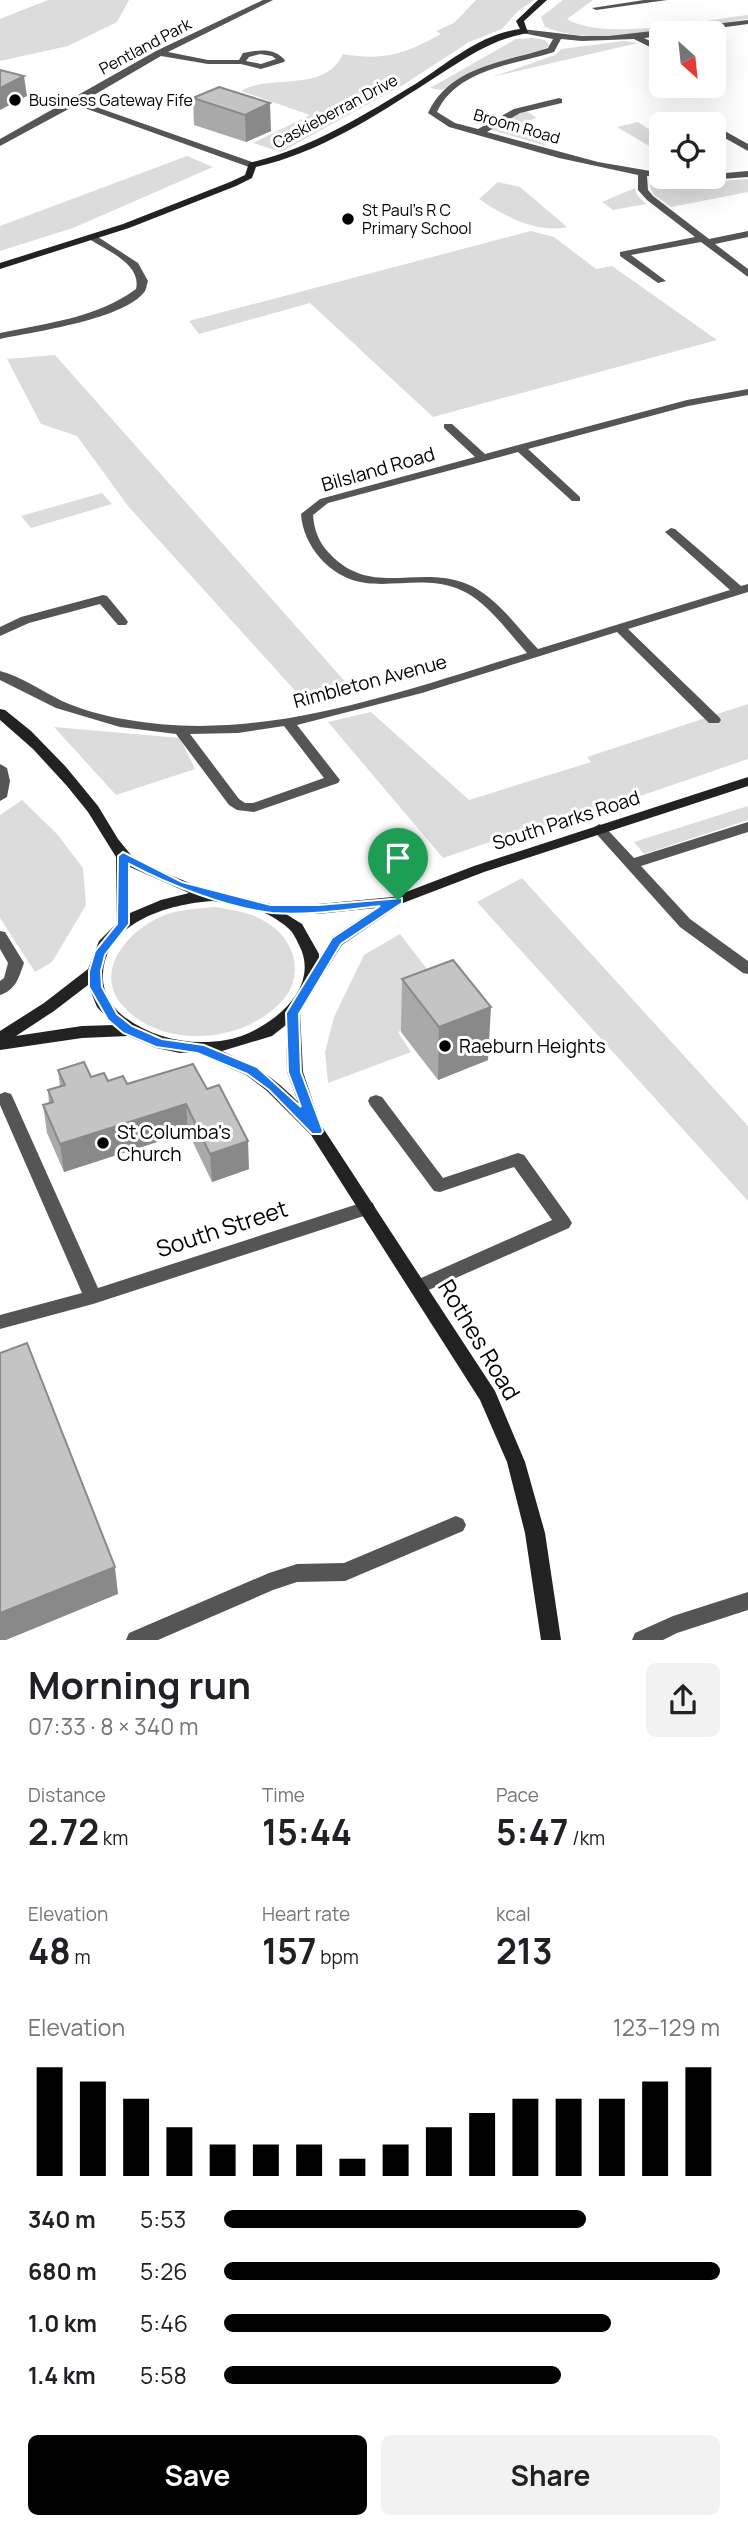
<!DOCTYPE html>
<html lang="en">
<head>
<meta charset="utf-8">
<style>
	body { margin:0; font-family:Manrope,sans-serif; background:#f2f2f2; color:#202124; height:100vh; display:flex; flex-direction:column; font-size:26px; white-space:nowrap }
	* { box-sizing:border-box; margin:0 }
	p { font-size:23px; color:#757577 }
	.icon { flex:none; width:38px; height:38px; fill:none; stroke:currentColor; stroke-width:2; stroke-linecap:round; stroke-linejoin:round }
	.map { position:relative; height:1640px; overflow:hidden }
	.sheet { display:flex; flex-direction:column; background:#fff; flex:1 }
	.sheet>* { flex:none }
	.needle { width:46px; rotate:153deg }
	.fabs { position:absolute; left:649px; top:21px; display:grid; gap:14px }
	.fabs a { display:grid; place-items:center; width:77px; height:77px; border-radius:10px; background:#fff; box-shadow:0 7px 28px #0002; font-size:35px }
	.pin { position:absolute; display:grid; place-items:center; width:60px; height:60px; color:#fff; margin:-72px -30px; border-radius:50% 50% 50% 0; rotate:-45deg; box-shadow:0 0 7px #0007 }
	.pin .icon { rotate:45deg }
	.round { display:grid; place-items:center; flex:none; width:74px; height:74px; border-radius:10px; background:#f2f2f2 }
	.overview { display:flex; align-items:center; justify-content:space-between; height:119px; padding:0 28px }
	h1 { font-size:38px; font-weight:700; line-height:52px }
	.stats { display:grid; grid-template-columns:repeat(3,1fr); gap:10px; height:119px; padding:7px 28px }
	.stats div { display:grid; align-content:center }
	.stats b { font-size:35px; font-weight:700 }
	.stats small { font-size:19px; font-weight:400 }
	.stats p { font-size:19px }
	.chart { height:196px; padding:14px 28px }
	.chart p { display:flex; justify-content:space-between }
	.chart svg { width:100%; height:126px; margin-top:7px; stroke:#000; stroke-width:6 }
	.button { display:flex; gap:14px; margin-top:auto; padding:14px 28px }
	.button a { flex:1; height:80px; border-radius:10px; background:#000; color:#fff; font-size:28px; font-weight:700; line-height:80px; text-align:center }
	.button a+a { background:#f2f2f2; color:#202124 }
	ul { padding:0 28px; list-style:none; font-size:23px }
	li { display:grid; grid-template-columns:112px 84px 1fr; align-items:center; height:52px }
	li i { height:18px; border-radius:9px; background:#000 }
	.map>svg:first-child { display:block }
	.green { fill:#dcdcdc }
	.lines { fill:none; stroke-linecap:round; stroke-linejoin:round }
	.street { fill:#555; fill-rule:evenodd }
	.secondary { fill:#222; fill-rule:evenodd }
	.wall { fill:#a9a9a9 }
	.shaded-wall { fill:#898989 }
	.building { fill:#c4c4c4; stroke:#898989; stroke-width:2 }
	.route { fill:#1a73e8; stroke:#fff; stroke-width:2; fill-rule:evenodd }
	.poi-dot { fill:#000; stroke:#fff; stroke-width:2.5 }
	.labels { text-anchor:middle; stroke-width:6; stroke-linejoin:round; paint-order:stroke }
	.far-street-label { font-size:16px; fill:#000; stroke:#fff }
	.far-poi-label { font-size:16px; fill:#000; stroke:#fff; text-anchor:start }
	.street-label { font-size:19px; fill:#000; stroke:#fff }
	.poi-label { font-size:19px; fill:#000; stroke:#fff; text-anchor:start }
	.near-street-label { font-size:23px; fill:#000; stroke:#fff }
</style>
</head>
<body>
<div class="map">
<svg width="748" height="1640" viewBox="0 0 748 1640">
	<rect width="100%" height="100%" fill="#fff"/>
	<!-- green -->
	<path class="green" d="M48,0H129L117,22L68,46L0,61V19Z
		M476,0H534L518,11L502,29L469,42L403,85L281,152L253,143L310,115L241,91C272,73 324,94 343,54C384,61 405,54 441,34L436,31L454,23Z
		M563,0H593L567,19C604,42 704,20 748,15V19C691,26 597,49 545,27L541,17Z
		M533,38L545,40L550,46C513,64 476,65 442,90L430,88L516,39Z
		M624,41L638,43L492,77L555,55L561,49Z
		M523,109L537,118L520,123L553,143L543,145L485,128Z
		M638,122L661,137V147L654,149L617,127Z
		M187,156L213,167L73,228L0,251V226Z
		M748,179V192L671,207L654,195L650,186L654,181L693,183Z
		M498,182L520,187L567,227C538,234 503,216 479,199Z
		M635,188L637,195L646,204L613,210L602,202Z
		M531,231L554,237L596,269L612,266L717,340L433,417L310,303L199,334L189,321Z
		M55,355L349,686L298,694L128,506L77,436L41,424L7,359Z
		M102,493L112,504L31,528L21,516Z
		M748,704V759L512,840L507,836L443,858L328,722L371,712L469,800L591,762L587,757Z
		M54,727L180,738L195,769L116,795Z
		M22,800L57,834L83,868L86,905L52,962L35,972L0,918V815Z
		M748,806V820L644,854L634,842Z
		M522,878L748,1126V1201L477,902Z
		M215,907C233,910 250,912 266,922C295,939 306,976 281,1002C243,1043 162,1050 123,1006C93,973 126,933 158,918C176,909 196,909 215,907Z
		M400,934L457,1008L398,1032L411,1052L328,1083L325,1052L334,1017L364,955Z"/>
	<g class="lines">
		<!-- street -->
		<path class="street" d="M263,0H273L168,52L208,60H239L243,53C259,50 273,47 285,60L284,62L261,69L241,64H208L161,56L82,102L255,163V167H249L76,105L0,146V139L156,51ZM260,54L272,56L276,59L261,64L246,61L249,57Z
			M644,0H667L596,10L592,8Z
			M748,20V24L681,33H662V36L644,38L662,47V53L634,39L582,41L561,39L554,52C513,65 457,69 437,112L455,123L478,129L514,109L559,98L562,99V103L520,113L487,132L598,162L662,173V177H714V174L748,171V177L709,180L647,176L648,190L653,196L709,239L748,231V237L715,244L748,269V277L701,242L631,255L666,281L658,283L620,256V252L695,237L647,200L638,190V175L559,158L449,127L428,113C450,66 503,63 548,48L553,39L522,33V29L582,36H609Z
			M695,113L712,122L713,124C704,125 697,123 691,116Z
			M714,125L748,144V151L714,132Z
			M89,235H95L138,263L148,281C147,283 146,290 145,291C126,319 33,332 0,339V333C47,323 97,318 136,289C142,264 106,250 89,239Z
			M748,389V395L688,406L528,449L580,497V501H572L518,452L328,503L313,515C314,530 319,543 330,554C372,598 417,564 467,584C496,596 516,626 538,649L730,590L665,532L671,528L675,529L741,586L748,584V592L628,629L719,717L721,720L719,723H709L617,632L422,693L297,725L340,780L338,783L254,812L237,810L229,805L176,734L120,727L56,708L0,680V671C22,677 42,691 62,701C80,709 104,716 123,719C260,745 398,692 527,653C506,630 486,599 456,588C406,571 362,604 320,558C309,545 302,530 301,514L320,499L475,457L444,428V424H452L485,454L687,400ZM284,726L324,778L253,803H245L239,799L190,734L238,733Z
			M103,595L107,596L126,619L128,622L126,625H118L100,604L29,623L0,636V627L21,617Z
			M0,764L7,768L10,781L7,797L0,801Z
			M748,822V832L641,866L690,919L748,961V974L743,973L680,927L592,829L599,824L604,826L634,858Z
			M0,931L5,932L24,963C19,977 16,990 0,995V981L4,978L8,963L0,949Z
			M5,1092L11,1094L13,1098L98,1288L367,1201L373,1203L375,1208L373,1213L93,1304L0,1329V1315L82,1293L0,1105V1094Z
			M376,1095L382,1097L443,1178L518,1153L524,1155L569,1218L572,1223L569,1228L424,1292L418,1294L412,1292L409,1287L412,1282L552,1220L514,1167L440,1192L434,1191L370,1105L368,1101L370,1097Z
			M456,1516L463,1519L466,1525L463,1531L345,1581L297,1582L273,1590L158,1640H126L129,1633L269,1573L297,1564L344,1563Z
			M748,1592V1610L677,1633L663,1640H632L635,1633L673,1616Z"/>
		<!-- secondary -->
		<path class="secondary" d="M538,0H547L524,21L528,33C488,40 462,61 428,82C375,116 319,153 256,167L252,178L236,186L129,228L0,269V263L123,224L230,182L245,175L249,163C310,149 364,115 417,83C449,62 481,34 520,29L516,21Z
			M0,709L5,710L31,731L66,767L98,806L118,839L131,855L158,870L209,891L271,904H318L393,897L474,866L748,777V786L484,872L403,903L342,945L300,1012L303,1072L321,1125L495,1391L525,1462L545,1533L561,1640H541L525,1533L507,1462L480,1400L311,1135L267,1091L246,1075L194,1052L180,1053L156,1048L128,1036L82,1038L0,1050V1031L44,1003L88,969L99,941L116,924V857L88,812L67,786L33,749L0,720ZM130,867L189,893L161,900L130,913ZM213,901C228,904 246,905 260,911C269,914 285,924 291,931C294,934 297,941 299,945C323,990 266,1033 226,1040C191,1046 155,1039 126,1018C113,1009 103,993 103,978C103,922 168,904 213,901ZM376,908L332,937L319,958V954L302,924L286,914H318ZM88,985L97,1007L114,1025L82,1026L16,1036L54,1011ZM286,1025L287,1072L298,1102C271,1075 257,1067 222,1051L272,1036Z"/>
	</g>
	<!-- wall -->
	<path class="wall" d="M219,87L271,131L246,142L194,125L193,98Z
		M402,979L488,1060L438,1080L401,1032Z
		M193,1064L249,1169L212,1182L188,1132L64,1172L47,1133L43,1105L49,1103L48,1090L60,1087L58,1070L127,1084Z"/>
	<!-- shaded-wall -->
	<path class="shaded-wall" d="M24,76L27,96L0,110V88Z
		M270,103L271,131L246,142L245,115Z
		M491,1007L488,1060L438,1080L439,1027Z
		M186,1104L188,1132L64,1172L60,1144Z
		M248,1141L249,1169L212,1182L210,1154Z
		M115,1567L118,1594L6,1640H0V1613Z"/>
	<!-- building -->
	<path class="building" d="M0,70L24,76L0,88Z
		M219,87L270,103L245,115L193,98Z
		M453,960L491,1007L439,1027L402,979Z
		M84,1062L91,1077L104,1073L108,1081L123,1076L127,1084L193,1064L207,1089L219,1085L248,1141L210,1154L186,1104L60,1144L43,1105L53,1102L48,1090L65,1085L58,1070Z
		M27,1343L115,1567L0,1613V1353Z"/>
	<!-- route -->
	<path class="route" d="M123,852L182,882L271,905H318L402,898V903L341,944L299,1014L301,1072L323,1131L321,1134H312L269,1090L247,1074L197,1053L156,1047L123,1033L108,1020L89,987V971L95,951L117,924L118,856ZM129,864C169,885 227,908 272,913C308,916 345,910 380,906L332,938L286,1013L288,1072L301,1107L257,1067L204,1045L162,1039L132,1026L117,1014L102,987L101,971L105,955L129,924Z"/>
	<!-- markers -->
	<g class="poi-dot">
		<circle cx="15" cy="100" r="7"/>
		<circle cx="348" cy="219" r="7"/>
		<circle cx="445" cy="1046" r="7"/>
		<circle cx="103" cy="1143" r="7"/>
	</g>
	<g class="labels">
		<!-- far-street labels -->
		<g class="far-street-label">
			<text transform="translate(145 46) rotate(-28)" y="6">Pentland Park</text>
			<text transform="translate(335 111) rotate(-28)" y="6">Caskieberran Drive</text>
			<text transform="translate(517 126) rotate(16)" y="6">Broom Road</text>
		</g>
		<!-- far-poi labels -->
		<g class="far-poi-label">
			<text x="29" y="106">Business Gateway Fife</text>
			<text x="362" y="216">St Paul's R C<tspan x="362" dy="18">Primary School</tspan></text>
		</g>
		<!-- street labels -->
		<g class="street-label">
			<text transform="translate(378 469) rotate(-16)" y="7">Bilsland Road</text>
			<text transform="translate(370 681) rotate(-15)" y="7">Rimbleton Avenue</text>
			<text transform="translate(566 820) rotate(-18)" y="7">South Parks Road</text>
		</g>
		<!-- poi labels -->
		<g class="poi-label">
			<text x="459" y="1053">Raeburn Heights</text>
			<text x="117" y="1139">St Columba's<tspan x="117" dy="22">Church</tspan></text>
		</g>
		<!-- near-street labels -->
		<g class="near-street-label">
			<text transform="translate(222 1229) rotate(-18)" y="8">South Street</text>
			<text transform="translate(479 1340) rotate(59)" y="8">Rothes Road</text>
		</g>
	</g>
</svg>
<div class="fabs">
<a><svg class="needle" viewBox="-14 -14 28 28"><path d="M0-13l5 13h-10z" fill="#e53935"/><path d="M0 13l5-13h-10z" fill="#757577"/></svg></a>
<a><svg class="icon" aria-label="locate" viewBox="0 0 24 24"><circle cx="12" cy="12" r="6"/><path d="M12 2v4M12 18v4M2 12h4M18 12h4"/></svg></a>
</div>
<div class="pin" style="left:398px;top:900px;background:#1e9e55"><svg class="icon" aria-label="arrive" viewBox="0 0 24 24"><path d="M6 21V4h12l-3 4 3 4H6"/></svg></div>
</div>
<section class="sheet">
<div class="overview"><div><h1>Morning run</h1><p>07:33 · 8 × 340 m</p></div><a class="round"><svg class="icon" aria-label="share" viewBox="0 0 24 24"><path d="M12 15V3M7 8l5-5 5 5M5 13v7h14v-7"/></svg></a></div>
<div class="stats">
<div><p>Distance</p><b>2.72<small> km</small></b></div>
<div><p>Time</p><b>15:44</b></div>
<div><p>Pace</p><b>5:47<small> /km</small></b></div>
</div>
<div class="stats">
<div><p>Elevation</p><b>48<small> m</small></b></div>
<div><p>Heart rate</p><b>157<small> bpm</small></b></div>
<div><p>kcal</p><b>213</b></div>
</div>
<div class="chart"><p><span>Elevation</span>123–129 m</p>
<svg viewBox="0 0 160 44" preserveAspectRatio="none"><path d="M5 44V6M15 44V11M25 44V17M35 44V27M45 44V33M55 44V33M65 44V33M75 44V38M85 44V33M95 44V27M105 44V22M115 44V17M125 44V17M135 44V17M145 44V11M155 44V6"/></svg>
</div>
<ul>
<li><b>340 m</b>5:53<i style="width:73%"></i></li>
<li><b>680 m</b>5:26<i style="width:100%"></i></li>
<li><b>1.0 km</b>5:46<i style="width:78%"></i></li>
<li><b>1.4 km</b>5:58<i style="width:68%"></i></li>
</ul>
<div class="button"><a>Save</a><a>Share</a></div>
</section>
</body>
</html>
